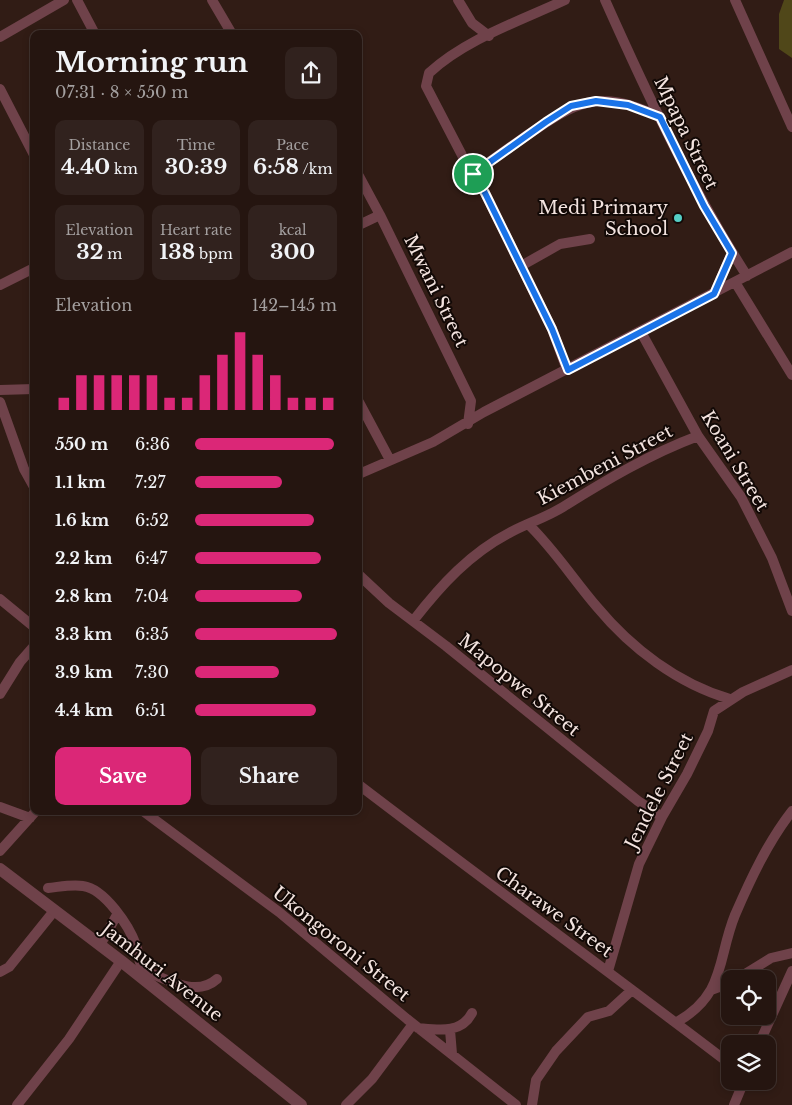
<!DOCTYPE html>
<html lang="en">
<head>
<meta charset="utf-8">
<style>
	body { margin:0; font-family:"Libre Baskerville",serif; background:#31221e; color:#f1f3f6; height:100vh; display:flex; flex-direction:column; font-size:19px; white-space:nowrap }
	* { box-sizing:border-box; margin:0 }
	p { font-size:16px; color:#a39f9f }
	.icon { flex:none; width:28px; height:28px; fill:none; stroke:currentColor; stroke-width:2; stroke-linecap:round; stroke-linejoin:round }
	.map { position:relative; flex:1; overflow:hidden }
	.drawer { position:absolute; left:30px; top:30px; width:332px; height:785px; display:flex; flex-direction:column; background:#251510; border-radius:10px; box-shadow:0 2px 8px #0003,0 0 0 1px #423430 }
	.drawer>* { flex:none }
	.controls { position:absolute; left:721px; top:970px; display:grid; gap:10px }
	.controls a { display:grid; place-items:center; width:55px; height:55px; border-radius:10px; background:#251510; box-shadow:0 2px 8px #0003,0 0 0 1px #423430; font-size:25px }
	.pin { position:absolute; display:grid; place-items:center; width:42px; height:42px; color:#fff; margin:-21px; border:2px solid #fff; border-radius:50%; box-shadow:0 1px 5px #0007 }
	.round { display:grid; place-items:center; flex:none; width:52px; height:52px; border-radius:10px; background:#31221e }
	.overview { display:flex; align-items:center; justify-content:space-between; height:85px; padding:0 25px }
	h1 { font-size:28px; font-weight:700; line-height:38px }
	.figures { display:grid; grid-template-columns:repeat(3,1fr); gap:8px; height:85px; padding:5px 25px }
	.figures div { display:grid; align-content:center; border-radius:10px; background:#31221e; text-align:center }
	.figures b { font-size:21px; font-weight:700 }
	.figures small { font-size:14px; font-weight:400 }
	.figures p { font-size:14px }
	.chart { height:140px; padding:10px 25px }
	.chart p { display:flex; justify-content:space-between }
	.chart svg { width:100%; height:90px; margin-top:5px; stroke:#db2777; stroke-width:6 }
	.action { display:flex; gap:10px; margin-top:auto; padding:10px 25px }
	.action a { flex:1; height:58px; border-radius:10px; background:#db2777; color:#fff; font-size:20px; font-weight:700; line-height:58px; text-align:center }
	.action a+a { background:#31221e; color:#f1f3f6 }
	ul { padding:0 25px; list-style:none; font-size:16px }
	li { display:grid; grid-template-columns:80px 60px 1fr; align-items:center; height:38px }
	li i { height:12px; border-radius:6px; background:#db2777 }
	.map>svg:first-child { display:block }
	.green { fill:#504719 }
	.lines { fill:none; stroke-linecap:round; stroke-linejoin:round }
	.minor { stroke:#6f424a; stroke-width:10 }
	.tertiary { stroke:#6f424a; stroke-width:12 }
	.route-casing { stroke:#fff; stroke-width:10 }
	.route { stroke:#1a73e8; stroke-width:6 }
	.poi-dot { fill:#55cec5; stroke:#120906; stroke-width:2 }
	.labels { text-anchor:middle; stroke-width:4; stroke-linejoin:round; paint-order:stroke }
	.street-label { font-size:18px; fill:#f3e3df; stroke:#120906 }
	.poi-label { font-size:18px; fill:#f3e3df; stroke:#120906; text-anchor:end }
</style>
</head>
<body>
<div class="map">
<svg width="792" height="1105" viewBox="0 0 792 1105">
	<rect width="100%" height="100%" fill="#311c15"/>
	<!-- green -->
	<path class="green" d="M784,0H792V58L779,49V14Z"/>
	<g class="lines">
		<!-- minor -->
		<path class="minor" d="M77,0L95,34
			M212,0L232,34
			M458,0L472,23L489,36
			M565,0C520,21 466,39 429,73L426,86L464,159L485,193L552,329L567,370
			M605,0C647,94 691,188 747,276
			M735,0L792,127
			M0,37L64,0
			M0,89L34,155
			M473,174C490,161 506,150 523,138C576,102 596,87 660,117
			M359,176L380,215L471,401L468,424
			M359,225L380,215
			M521,266L560,244L590,239
			M735,282L792,375
			M0,285L34,268
			M714,294L732,253
			M641,332L698,436L741,497L772,558L792,611
			M0,390L34,389
			M0,402L24,469L34,487
			M359,402L390,460
			M359,474L433,442L484,412L792,252
			M528,524C554,549 573,579 597,607C631,648 678,684 730,699
			M359,575L389,603L446,646L638,801L662,817
			M0,599L34,627
			M413,621C441,585 470,553 511,532C528,523 547,517 563,507C606,480 650,454 698,436
			M0,694L20,662L34,646
			M359,785C482,879 607,970 730,1064
			M0,807L30,818
			M143,811L279,912L407,1019L516,1105
			M0,851L36,811
			M48,888C59,887 72,884 83,886C105,889 129,926 136,945C139,953 138,962 143,970C166,979 196,998 217,979
			M100,945L118,913
			M608,971L639,864L662,817L687,774L708,731L714,711L743,692L792,670
			M0,972L9,967L54,911
			M737,979L771,958L792,953
			M711,990L730,983
			M677,1022C726,994 717,959 735,915C751,878 768,842 792,811
			M418,1028C439,1030 461,1034 472,1013
			M450,1030L452,1054
			M759,1044L792,971
			M17,1105L69,1039L121,961
			M346,1105L372,1079L413,1024
			M532,1105L536,1080L556,1051L588,1017L609,1011L632,990
			M734,1105L744,1081"/>
		<!-- tertiary -->
		<path class="tertiary" d="M0,869L121,961L301,1105"/>
	</g>
	<g class="lines">
		<defs>
			<path id="route" d="M596,101L628,105L660,117L704,206L732,253L714,294L568,370L552,329L485,193L473,174L546,122L571,106Z"/>
		</defs>
		<!-- route casing -->
		<use href="#route" class="route-casing"/>
		<!-- route -->
		<use href="#route" class="route"/>
	</g>
	<!-- markers -->
	<circle class="poi-dot" cx="678" cy="218" r="5"/>
	<g class="labels">
		<!-- street labels -->
		<g class="street-label">
			<text transform="translate(686 133) rotate(64)" y="6">Mpapa Street</text>
			<text transform="translate(436 291) rotate(64)" y="6">Mwani Street</text>
			<text transform="translate(735 461) rotate(59)" y="6">Koani Street</text>
			<text transform="translate(605 465) rotate(-28)" y="6">Kiembeni Street</text>
			<text transform="translate(519 685) rotate(39)" y="6">Mapopwe Street</text>
			<text transform="translate(659 791) rotate(-63)" y="6">Jendele Street</text>
			<text transform="translate(554 912) rotate(36)" y="6">Charawe Street</text>
			<text transform="translate(341 944) rotate(39)" y="6">Ukongoroni Street</text>
			<text transform="translate(162 972) rotate(38)" y="6">Jamhuri Avenue</text>
		</g>
		<!-- poi labels -->
		<g class="poi-label">
			<text x="668" y="214">Medi Primary<tspan x="668" dy="21">School</tspan></text>
		</g>
	</g>
</svg>
<div class="controls">
<a><svg class="icon" aria-label="locate" viewBox="0 0 24 24"><circle cx="12" cy="12" r="6"/><path d="M12 2v4M12 18v4M2 12h4M18 12h4"/></svg></a>
<a><svg class="icon" aria-label="layers" viewBox="0 0 24 24"><path d="M12 4l9 5-9 5-9-5zM3 14l9 5 9-5"/></svg></a>
</div>
<div class="pin" style="left:473px;top:174px;background:#1e9e55"><svg class="icon" aria-label="arrive" viewBox="0 0 24 24"><path d="M6 21V4h12l-3 4 3 4H6"/></svg></div>
<section class="drawer">
<div class="overview"><div><h1>Morning run</h1><p>07:31 · 8 × 550 m</p></div><a class="round"><svg class="icon" aria-label="share" viewBox="0 0 24 24"><path d="M12 15V3M7 8l5-5 5 5M5 13v7h14v-7"/></svg></a></div>
<div class="figures">
<div><p>Distance</p><b>4.40<small> km</small></b></div>
<div><p>Time</p><b>30:39</b></div>
<div><p>Pace</p><b>6:58<small> /km</small></b></div>
</div>
<div class="figures">
<div><p>Elevation</p><b>32<small> m</small></b></div>
<div><p>Heart rate</p><b>138<small> bpm</small></b></div>
<div><p>kcal</p><b>300</b></div>
</div>
<div class="chart"><p><span>Elevation</span>142–145 m</p>
<svg viewBox="0 0 160 44" preserveAspectRatio="none"><path d="M5 44V38M15 44V27M25 44V27M35 44V27M45 44V27M55 44V27M65 44V38M75 44V38M85 44V27M95 44V17M105 44V6M115 44V17M125 44V27M135 44V38M145 44V38M155 44V38"/></svg>
</div>
<ul>
<li><b>550 m</b>6:36<i style="width:98%"></i></li>
<li><b>1.1 km</b>7:27<i style="width:61%"></i></li>
<li><b>1.6 km</b>6:52<i style="width:84%"></i></li>
<li><b>2.2 km</b>6:47<i style="width:89%"></i></li>
<li><b>2.8 km</b>7:04<i style="width:75%"></i></li>
<li><b>3.3 km</b>6:35<i style="width:100%"></i></li>
<li><b>3.9 km</b>7:30<i style="width:59%"></i></li>
<li><b>4.4 km</b>6:51<i style="width:85%"></i></li>
</ul>
<div class="action"><a>Save</a><a>Share</a></div>
</section>
</div>
</body>
</html>
